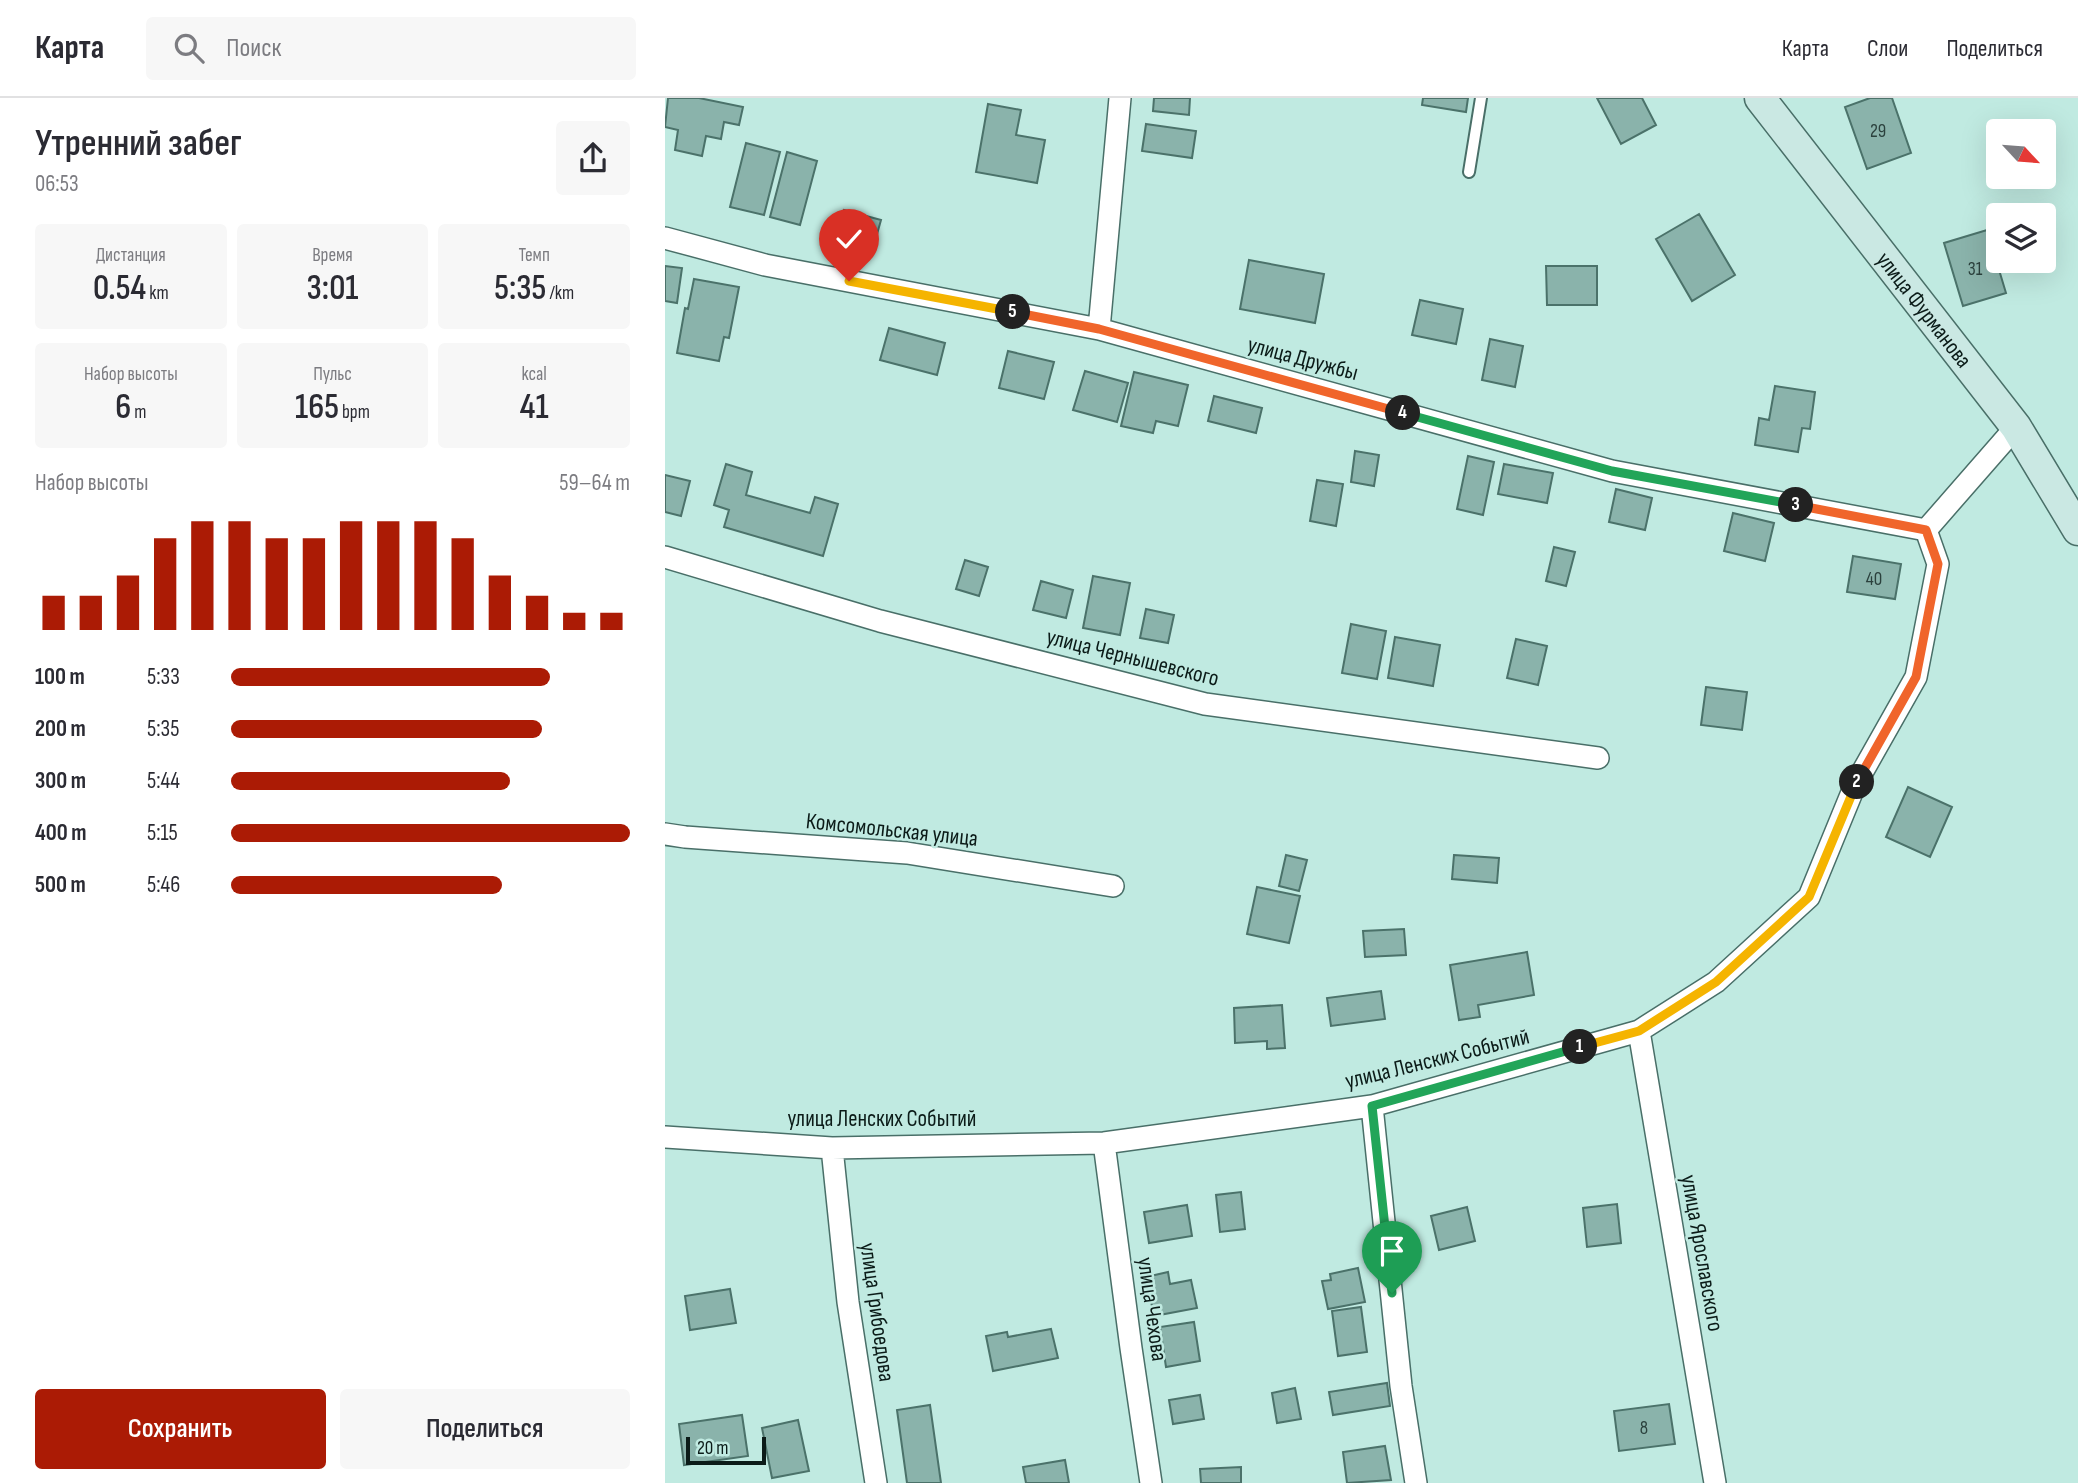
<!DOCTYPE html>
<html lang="ru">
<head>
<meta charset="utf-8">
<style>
	body { margin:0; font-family:"Sofia Sans Condensed",sans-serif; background:#f7f7f7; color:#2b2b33; height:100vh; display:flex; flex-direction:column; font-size:26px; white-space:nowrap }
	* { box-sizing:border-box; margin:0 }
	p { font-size:23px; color:#7c7c81 }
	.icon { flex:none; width:38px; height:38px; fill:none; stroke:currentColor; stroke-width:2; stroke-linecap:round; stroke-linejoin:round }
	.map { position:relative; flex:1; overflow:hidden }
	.panel { display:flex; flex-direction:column; background:#fff; width:665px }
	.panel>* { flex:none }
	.needle { width:46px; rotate:116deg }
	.fabs { position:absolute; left:1321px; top:21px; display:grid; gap:14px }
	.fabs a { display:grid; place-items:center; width:70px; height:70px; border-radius:7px; background:#fff; box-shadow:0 7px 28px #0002; font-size:35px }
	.scale { position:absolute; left:21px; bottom:18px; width:80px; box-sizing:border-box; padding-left:7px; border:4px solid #0b1b18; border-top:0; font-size:19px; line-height:24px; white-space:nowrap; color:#0b1b18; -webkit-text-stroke:5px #c0eae1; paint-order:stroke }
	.pin { position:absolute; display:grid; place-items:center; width:60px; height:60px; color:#fff; margin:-72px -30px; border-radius:50% 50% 50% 0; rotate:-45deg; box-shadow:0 0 7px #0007 }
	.pin .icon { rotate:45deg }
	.km { position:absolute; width:35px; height:35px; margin:-18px; border-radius:50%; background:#222; color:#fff; font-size:19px; line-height:35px; text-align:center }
	.round { display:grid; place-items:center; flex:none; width:74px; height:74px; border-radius:7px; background:#f7f7f7 }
	.headline { display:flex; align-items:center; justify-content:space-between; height:119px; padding:0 35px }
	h1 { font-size:38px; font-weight:600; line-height:52px }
	.stats { display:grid; grid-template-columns:repeat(3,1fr); gap:10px; height:119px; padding:7px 35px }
	.stats div { display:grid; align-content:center; border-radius:7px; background:#f7f7f7; text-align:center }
	.stats b { font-size:35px; font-weight:600 }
	.stats small { font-size:19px; font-weight:400 }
	.stats p { font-size:19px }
	.chart { height:196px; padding:14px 35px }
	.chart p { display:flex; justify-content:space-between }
	.chart svg { width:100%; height:126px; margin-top:7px; stroke:#ab1b05; stroke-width:6 }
	.action { display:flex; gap:14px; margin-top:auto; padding:14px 35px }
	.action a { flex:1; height:80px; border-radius:7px; background:#ab1b05; color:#fff; font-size:28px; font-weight:600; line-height:80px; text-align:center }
	.action a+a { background:#f7f7f7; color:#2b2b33 }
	ul { padding:0 35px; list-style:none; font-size:23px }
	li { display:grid; grid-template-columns:112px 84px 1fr; align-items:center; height:52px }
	li i { height:18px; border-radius:9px; background:#ab1b05 }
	header { display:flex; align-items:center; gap:42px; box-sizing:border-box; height:98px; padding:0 35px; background:#fff; border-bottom:2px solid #e1e1e2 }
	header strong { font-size:33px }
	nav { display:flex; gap:38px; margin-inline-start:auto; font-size:24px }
	.search { width:490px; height:63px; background:#f7f7f7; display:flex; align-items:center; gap:18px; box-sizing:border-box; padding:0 24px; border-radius:7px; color:#7c7c81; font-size:26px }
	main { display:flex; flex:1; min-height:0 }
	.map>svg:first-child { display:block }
	.building { fill:#8ab3ab; stroke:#4b726a; stroke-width:2 }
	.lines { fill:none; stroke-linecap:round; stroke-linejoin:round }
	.service-casing { stroke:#496f68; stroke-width:14 }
	.minor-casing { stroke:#496f68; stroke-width:24 }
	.secondary-casing { stroke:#496f68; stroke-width:33 }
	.service { stroke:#fff; stroke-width:10 }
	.minor { stroke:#fff; stroke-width:21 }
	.secondary { stroke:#cae8e3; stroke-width:30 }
	.split-1-casing { stroke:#fff; stroke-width:14 }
	.split-2-casing { stroke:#fff; stroke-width:14 }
	.split-3-casing { stroke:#fff; stroke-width:14 }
	.split-4-casing { stroke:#fff; stroke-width:14 }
	.split-5-casing { stroke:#fff; stroke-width:14 }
	.split-6-casing { stroke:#fff; stroke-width:14 }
	.split-1 { stroke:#22a559; stroke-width:9 }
	.split-2 { stroke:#f5b400; stroke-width:9 }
	.split-3 { stroke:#f0652b; stroke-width:9 }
	.split-4 { stroke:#22a559; stroke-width:9 }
	.split-5 { stroke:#f0652b; stroke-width:9 }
	.split-6 { stroke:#f5b400; stroke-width:9 }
	.labels { text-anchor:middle; stroke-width:5; stroke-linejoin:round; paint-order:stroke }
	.number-label { font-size:19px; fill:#2b413d }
	.street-label { font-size:23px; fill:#0b1b18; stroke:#c0eae1 }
</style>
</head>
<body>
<header>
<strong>Карта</strong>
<div class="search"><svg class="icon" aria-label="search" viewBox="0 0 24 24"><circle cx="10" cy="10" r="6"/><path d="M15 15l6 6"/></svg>Поиск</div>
<nav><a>Карта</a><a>Слои</a><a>Поделиться</a></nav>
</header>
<main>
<section class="panel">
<div class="headline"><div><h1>Утренний забег</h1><p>06:53</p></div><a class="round"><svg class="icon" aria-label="share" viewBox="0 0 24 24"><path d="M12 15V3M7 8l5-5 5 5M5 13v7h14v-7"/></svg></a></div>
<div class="stats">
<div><p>Дистанция</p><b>0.54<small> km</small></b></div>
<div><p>Время</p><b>3:01</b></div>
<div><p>Темп</p><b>5:35<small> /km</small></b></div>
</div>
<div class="stats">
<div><p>Набор высоты</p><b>6<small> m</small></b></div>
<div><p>Пульс</p><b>165<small> bpm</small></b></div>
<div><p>kcal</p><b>41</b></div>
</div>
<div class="chart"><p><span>Набор высоты</span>59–64 m</p>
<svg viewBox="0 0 160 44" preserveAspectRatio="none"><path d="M5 44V32M15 44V32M25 44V25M35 44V12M45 44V6M55 44V6M65 44V12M75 44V12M85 44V6M95 44V6M105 44V6M115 44V12M125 44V25M135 44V32M145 44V38M155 44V38"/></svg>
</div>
<ul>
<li><b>100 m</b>5:33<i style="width:80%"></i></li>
<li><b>200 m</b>5:35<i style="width:78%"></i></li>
<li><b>300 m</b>5:44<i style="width:70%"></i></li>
<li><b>400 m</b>5:15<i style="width:100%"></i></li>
<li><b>500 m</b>5:46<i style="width:68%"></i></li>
</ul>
<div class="action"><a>Сохранить</a><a>Поделиться</a></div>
</section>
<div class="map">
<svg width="1413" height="1385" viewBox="0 0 1413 1385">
	<rect width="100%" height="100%" fill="#c0eae1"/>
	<!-- building -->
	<path class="building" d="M3,0H34L78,9L74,27L59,24L56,41L41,38L37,58L10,52L13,32L0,29Z
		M489,0H525L524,17L488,13Z
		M758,0H803L801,14L757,7Z
		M932,0H977L991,27L956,46Z
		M1205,0H1227L1246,55L1202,71L1180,9Z
		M323,6L356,12L351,37L380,42L372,85L311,74Z
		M481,26L531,33L527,60L477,53Z
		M81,45L115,54L99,117L65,109Z
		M122,54L152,63L135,127L105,119Z
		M179,112L216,122L207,154L170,144Z
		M1034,116L1070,177L1027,203L991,141Z
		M1322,132L1341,195L1298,208L1279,145Z
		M584,162L659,176L650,225L575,211Z
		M0,168L17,170L12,205L0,203Z
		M881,168H932V207H882Z
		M29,181L74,189L64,240L59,239L54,263L12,255L20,210L23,211Z
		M755,202L798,211L791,246L747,237Z
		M224,230L280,245L272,277L215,262Z
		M825,241L858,248L850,289L817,282Z
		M343,253L389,264L379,301L334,290Z
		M420,273L463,285L452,324L408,312Z
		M469,274L523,287L513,328L491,323L488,335L456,328Z
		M1110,288L1150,294L1145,331L1137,330L1133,354L1090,347L1094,320L1104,322Z
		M549,298L597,310L591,335L543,323Z
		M690,353L714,357L709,388L686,384Z
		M803,358L829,364L818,417L792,411Z
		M61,366L87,374L81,397L145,415L150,399L173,406L158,458L59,429L64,412L49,407Z
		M839,366L888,375L882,405L833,396Z
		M0,377L25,383L16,418L0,414Z
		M652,382L678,386L671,428L645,423Z
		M951,391L987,400L980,432L944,424Z
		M1068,415L1109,425L1100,463L1059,453Z
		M889,449L910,454L901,488L881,483Z
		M1188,458L1236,466L1230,501L1182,494Z
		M300,462L323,469L314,498L291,491Z
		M428,478L465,485L455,537L418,530Z
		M376,483L408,492L401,520L368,512Z
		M481,511L509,517L503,545L475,540Z
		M686,526L721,533L712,581L677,575Z
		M730,539L775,547L768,588L723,580Z
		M851,541L882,548L873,587L842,580Z
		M1041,589L1082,594L1077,632L1036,627Z
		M1243,689L1287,709L1265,759L1221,739Z
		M621,757L642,762L634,793L614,788Z
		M789,757L834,760L832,785L787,781Z
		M592,789L635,798L624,845L582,836Z
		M739,831L741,857L700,859L698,833Z
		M862,854L869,897L813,907L815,919L794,922L785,867Z
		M716,893L720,921L666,928L662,900Z
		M617,907L620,950L602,951V943L570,945L569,910Z
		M576,1094L580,1131L555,1134L551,1097Z
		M952,1106L956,1145L922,1149L918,1110Z
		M522,1107L527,1138L484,1145L479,1114Z
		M802,1109L810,1143L774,1152L766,1118Z
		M693,1170L700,1204L663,1211L657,1183L666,1182L665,1176Z
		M503,1174L505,1186L526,1182L532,1210L489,1218L481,1179Z
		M65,1191L71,1225L25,1232L20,1198Z
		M696,1209L702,1254L673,1258L667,1213Z
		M529,1224L535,1263L501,1269L495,1229Z
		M386,1231L393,1260L328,1273L321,1238L342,1234L343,1239Z
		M722,1285L725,1308L668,1317L664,1294Z
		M630,1290L636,1321L612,1325L607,1295Z
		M535,1297L539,1321L508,1326L504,1302Z
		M1004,1306L1010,1346L954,1353L949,1313Z
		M265,1307L276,1385H242L232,1312Z
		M77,1317L83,1358L19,1367L14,1326Z
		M133,1322L144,1373L107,1380L97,1330Z
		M720,1348L726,1382L682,1385L678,1354Z
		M400,1362L404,1385H361L358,1369Z
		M576,1369V1385H536L535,1371Z"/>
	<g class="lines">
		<defs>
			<path id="service" d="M804,74L816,0"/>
			<path id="minor" d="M0,140L100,167L434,231L947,373L1261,432
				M434,231L455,0
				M0,459L215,523L540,606L933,660
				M0,736L20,739L242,755L448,788
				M974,933L1050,1385
				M707,1008L736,1288L751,1385
				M0,1039L167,1050L439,1045L707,1008L974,933L1051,884L1144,799L1190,687L1251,579L1273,466L1261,432L1351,329
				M439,1045L466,1250L486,1385
				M167,1050L183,1204L211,1385"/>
			<g id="secondary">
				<path id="s1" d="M1095,0L1351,329L1413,432"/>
			</g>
		</defs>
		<!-- service casing -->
		<use href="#service" class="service-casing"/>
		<!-- minor casing -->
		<use href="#minor" class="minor-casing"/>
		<!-- secondary casing -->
		<use href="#secondary" class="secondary-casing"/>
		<!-- service -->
		<use href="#service" class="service"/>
		<!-- minor -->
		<use href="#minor" class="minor"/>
		<!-- secondary -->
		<use href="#secondary" class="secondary"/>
	</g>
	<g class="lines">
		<defs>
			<path id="split-1" d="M727,1195L707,1008L915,949"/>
			<path id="split-2" d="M915,949L974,933L1051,884L1144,799L1192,684"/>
			<path id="split-3" d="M1131,407L1261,432L1273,466L1251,579L1192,684"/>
			<path id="split-4" d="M738,315L947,373L1131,407"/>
			<path id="split-5" d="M348,214L434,231L738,315"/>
			<path id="split-6" d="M184,183L348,214"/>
		</defs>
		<!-- split-1 casing -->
		<use href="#split-1" class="split-1-casing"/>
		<!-- split-2 casing -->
		<use href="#split-2" class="split-2-casing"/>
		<!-- split-3 casing -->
		<use href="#split-3" class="split-3-casing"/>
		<!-- split-4 casing -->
		<use href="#split-4" class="split-4-casing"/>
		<!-- split-5 casing -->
		<use href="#split-5" class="split-5-casing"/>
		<!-- split-6 casing -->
		<use href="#split-6" class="split-6-casing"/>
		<!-- split-1 -->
		<use href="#split-1" class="split-1"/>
		<!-- split-2 -->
		<use href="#split-2" class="split-2"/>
		<!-- split-3 -->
		<use href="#split-3" class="split-3"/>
		<!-- split-4 -->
		<use href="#split-4" class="split-4"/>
		<!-- split-5 -->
		<use href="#split-5" class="split-5"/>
		<!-- split-6 -->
		<use href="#split-6" class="split-6"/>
	</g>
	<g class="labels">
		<!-- number labels -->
		<g class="number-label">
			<text x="1213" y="39">29</text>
			<text x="1310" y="177">31</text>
			<text x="1209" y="487">40</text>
			<text x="979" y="1336">8</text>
		</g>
		<!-- street labels -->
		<g class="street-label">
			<text dy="8" stroke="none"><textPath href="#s1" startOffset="268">улица Фурманова</textPath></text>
			<text transform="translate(638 260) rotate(15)" y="8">улица Дружбы</text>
			<text transform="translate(468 559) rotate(14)" y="8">улица Чернышевского</text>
			<text transform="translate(227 731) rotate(6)" y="8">Комсомольская улица</text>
			<text transform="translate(772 960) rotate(-14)" y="8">улица Ленских Событий</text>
			<text x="217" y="1028">улица Ленских Событий</text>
			<text transform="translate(1038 1155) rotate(80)" y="8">улица Ярославского</text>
			<text transform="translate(488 1211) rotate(82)" y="8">улица Чехова</text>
			<text transform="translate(213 1214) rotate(82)" y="8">улица Грибоедова</text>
		</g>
	</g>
</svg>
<div class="fabs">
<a><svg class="needle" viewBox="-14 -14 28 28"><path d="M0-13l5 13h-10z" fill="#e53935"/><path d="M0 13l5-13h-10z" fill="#7c7c81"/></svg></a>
<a><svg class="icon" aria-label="layers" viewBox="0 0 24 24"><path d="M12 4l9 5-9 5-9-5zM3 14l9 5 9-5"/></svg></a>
</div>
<div class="scale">20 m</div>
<div class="pin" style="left:727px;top:1195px;background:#1e9e55"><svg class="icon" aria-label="arrive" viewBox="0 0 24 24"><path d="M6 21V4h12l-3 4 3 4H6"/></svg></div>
<div class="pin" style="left:184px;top:183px;background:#d93025"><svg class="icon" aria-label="check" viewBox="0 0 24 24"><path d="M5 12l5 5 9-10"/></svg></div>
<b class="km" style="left:915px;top:949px">1</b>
<b class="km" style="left:1192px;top:684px">2</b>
<b class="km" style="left:1131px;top:407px">3</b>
<b class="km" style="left:738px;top:315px">4</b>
<b class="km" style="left:348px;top:214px">5</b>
</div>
</main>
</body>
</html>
